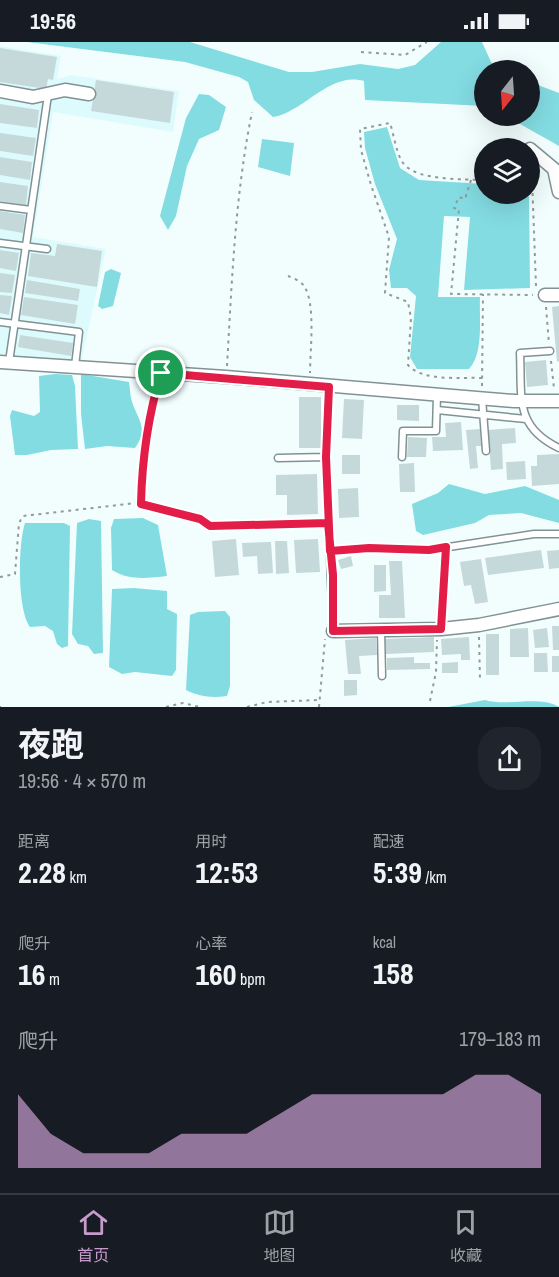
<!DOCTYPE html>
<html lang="zh">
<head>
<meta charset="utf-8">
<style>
	body { margin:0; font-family:"Archivo Narrow","Noto Sans SC",sans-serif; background:#20242c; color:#f1f3f6; height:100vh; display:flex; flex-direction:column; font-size:22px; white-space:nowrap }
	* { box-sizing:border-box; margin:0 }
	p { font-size:20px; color:#9ea1a6 }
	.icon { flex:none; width:33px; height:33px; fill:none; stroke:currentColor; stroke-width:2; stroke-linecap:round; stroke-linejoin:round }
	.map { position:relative; height:665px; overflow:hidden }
	.drawer { display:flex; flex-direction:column; background:#171b24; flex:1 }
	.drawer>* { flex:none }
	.needle { width:39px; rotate:197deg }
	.fabs { position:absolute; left:474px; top:18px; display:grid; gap:12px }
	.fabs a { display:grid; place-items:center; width:66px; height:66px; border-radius:50%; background:#171b24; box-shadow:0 6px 24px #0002; font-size:30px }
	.pin { position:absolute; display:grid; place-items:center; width:51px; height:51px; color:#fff; margin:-26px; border:3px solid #fff; border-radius:50%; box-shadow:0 2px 6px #0007 }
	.round { display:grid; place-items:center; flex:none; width:63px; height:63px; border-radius:24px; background:#20242c }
	.headline { display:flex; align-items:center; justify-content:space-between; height:102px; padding:0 18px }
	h1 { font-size:33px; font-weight:700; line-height:45px }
	.metrics { display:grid; grid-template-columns:repeat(3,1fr); gap:9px; height:102px; padding:6px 18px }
	.metrics div { display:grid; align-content:center }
	.metrics b { font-size:30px; font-weight:700 }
	.metrics small { font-size:16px; font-weight:400 }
	.metrics p { font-size:16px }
	.chart { height:168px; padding:12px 18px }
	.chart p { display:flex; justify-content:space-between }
	.chart svg { width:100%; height:108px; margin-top:6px; fill:#c79ccc; opacity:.7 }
	.status { display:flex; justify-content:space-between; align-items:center; height:42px; padding:0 30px; background:#171b24; direction:ltr }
	.status svg { height:16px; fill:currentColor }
	.tab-bar { display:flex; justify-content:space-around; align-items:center; height:84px; border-top:2px solid #363941; background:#171b24; font-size:16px; color:#9ea1a6 }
	.tab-bar a { display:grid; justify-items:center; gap:3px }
	.tab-bar .selected { color:#c79ccc }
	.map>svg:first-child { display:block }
	.built { fill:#ddfbfd }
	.water { fill:#83dce2 }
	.building { fill:#c5d9da }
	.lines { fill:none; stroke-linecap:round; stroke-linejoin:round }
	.service-casing { stroke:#809293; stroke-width:9 }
	.minor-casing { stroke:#809293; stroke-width:15 }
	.path { stroke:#909a9a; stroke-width:2; stroke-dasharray:3 4.5; stroke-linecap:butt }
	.service { stroke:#fff; stroke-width:6 }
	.minor { stroke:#fff; stroke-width:12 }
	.route-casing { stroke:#fff; stroke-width:12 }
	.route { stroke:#e11d48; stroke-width:8 }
</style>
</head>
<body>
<div class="status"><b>19:56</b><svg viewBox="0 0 49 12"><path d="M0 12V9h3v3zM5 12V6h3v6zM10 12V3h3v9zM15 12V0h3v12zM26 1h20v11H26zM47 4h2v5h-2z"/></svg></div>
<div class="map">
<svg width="559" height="665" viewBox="0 0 559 665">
	<rect width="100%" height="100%" fill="#f2fefe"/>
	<!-- built -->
	<path class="built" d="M0,4L61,14L57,37L71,33L179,49L173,90L53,70L33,195L106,207L81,320L0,314Z"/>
	<!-- water -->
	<path class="water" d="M27,0H190L289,30H312L360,22L398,27L415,23L441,0H482L491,20L503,28H484V64L365,58L364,39C330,29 304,70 273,75L254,58L248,40L239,35L185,20Z
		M530,40L559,51V104L506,74H530Z
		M199,52L209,53L226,65L219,88L199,97L187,124L176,174L168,188L160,174L186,76Z
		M387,85L400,126L419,138L484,142V152H529L530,246L464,248L470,175L444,174L438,255H480C479,276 484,311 469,327H417L410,315L416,254L407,246H391L389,228L397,197L375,142L365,106L364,90Z
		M262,97L294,101L290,134L258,125Z
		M111,227L121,231L113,264L102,267L98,264L105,230Z
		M55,332L72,333L75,344L78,407L51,408L27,413H15L10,374L12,368L34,374L40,370L39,334Z
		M81,332L129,340C130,346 130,354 132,360C138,378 149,386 135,406L107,404L85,407L81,372Z
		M449,442L485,452L525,444L559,458V481L521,471L489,473L475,481L423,493L416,489L412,462L438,451Z
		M143,476L158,483L167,534C148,536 129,539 112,528L111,486L114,477Z
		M89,477L101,479L103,611L94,612L88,604L78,602L72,592L77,481Z
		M25,481H64L70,484L68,604L62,606L57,602L53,589L45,584L30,585C17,567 18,502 25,481Z
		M134,546L167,549V567L177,572L176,628L172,634L135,630L122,632L109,625L112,547Z
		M225,569L230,575V644L227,654C212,656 200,655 186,648L190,573L198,570Z
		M485,658C508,665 538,653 559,665H448Z"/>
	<!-- building -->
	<path class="building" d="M0,6L57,15L53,38L48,37L46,47L0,40Z
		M96,38L174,50L170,81L91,69Z
		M0,62L39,68L37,86L0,81Z
		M0,91L36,96L33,114L0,109Z
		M0,115L32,120L30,138L0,133Z
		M0,140L28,144L26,163L0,159Z
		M0,169L25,173L23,191L0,187Z
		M57,202L102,209L97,245L28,234L31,211L55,214Z
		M0,208L19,211L16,229L0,226Z
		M0,231L15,233L12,251L0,250Z
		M27,238L80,247L78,259L25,251Z
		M0,253L12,254L9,273L0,271Z
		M24,255L78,263L75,282L21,273Z
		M559,264V319L557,320L552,265Z
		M20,293L73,301L71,314L18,305Z
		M546,318L548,343L527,345L525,320Z
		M299,355H321V406H299Z
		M344,357L364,358L362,397L342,396Z
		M397,363H419V379L397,378Z
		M461,380L463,408L433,409L432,395H446L445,381Z
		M515,386L516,401L502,402L503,427L491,428L488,388Z
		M480,387L481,404H476L478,426L470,427L466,388Z
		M408,395L427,396L426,415H407Z
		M559,412V442L532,444L531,424H537V413Z
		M342,413H360V432H342Z
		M525,419L526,437L507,438L506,420Z
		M414,421L415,450H400L399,422Z
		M317,432L318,472L287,473V453H276V433Z
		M358,446L359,475L339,476L338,447Z
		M236,497L239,533L215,535L212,499Z
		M318,497L320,530L296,531L294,498Z
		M275,499H287L289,531L276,532Z
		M271,500L273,531L258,532L257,514L243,515L242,501Z
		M541,508L544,526L488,533L485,516Z
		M559,508V526L549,527L547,509Z
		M351,514L353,524L341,527L338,518Z
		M481,517L488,560L475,562L471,543L464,544L460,520Z
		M389,519H402L405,576H379V553H391Z
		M374,523H386V549L374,550Z
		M552,584H559V608H553Z
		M528,586L529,615H510V587Z
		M547,586L549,605L535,606L533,588Z
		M486,592H499V633H486Z
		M434,595V610L386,612L385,597Z
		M469,595L470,618H461V612L442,613L441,597Z
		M376,596L377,613L359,614L361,632H348L345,598Z
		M534,611H547L548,630H534Z
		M552,614H559V630H552Z
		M414,615V621H430V627L387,628V616Z
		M458,620V631H442V621Z
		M344,638H357V653L344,654Z"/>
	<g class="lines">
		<defs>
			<path id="service" d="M0,164L31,168
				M0,201L47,207
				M0,280L79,290L75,324
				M550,309L520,311C522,354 514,385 559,406
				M9,320L48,53
				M329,345L326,415L333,589
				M482,356L486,409
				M437,368L526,377
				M402,415L403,389H436L437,353
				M278,416L326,415
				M210,484L328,481
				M330,509L369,506L429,508L534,492H559
				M441,587L446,505
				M381,588L382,634"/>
			<path id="minor" d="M0,49L33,55L65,48L89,52
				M530,107L554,127L559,150
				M545,253H559
				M0,320L226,335L514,359H559
				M333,589L441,587L479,583L559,567"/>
		</defs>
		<!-- service casing -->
		<use href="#service" class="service-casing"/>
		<!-- minor casing -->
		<use href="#minor" class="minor-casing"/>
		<!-- path -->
		<path class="path" d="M361,10L405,13L427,0
			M471,138L465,157L459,155L454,166L459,167L451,252L533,253
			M288,234C293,236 301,239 304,244C316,261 310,310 310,331
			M536,244L532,136L541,133
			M546,265L549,302
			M551,319L554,346
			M227,324C232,238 235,154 252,70
			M482,336C460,335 423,340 408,323L411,276L408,260L385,251L389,195L371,143L361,108L360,87L390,81C394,93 396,111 403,121C416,139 464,137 484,138
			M482,344L483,252
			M141,461L142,419L158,342
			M0,535L15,532L19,481L23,474L136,461L203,479
			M479,595L480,639
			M430,659L436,630L437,598
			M0,664V665
			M166,665L183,661L200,665
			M247,665L267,660L319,658
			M319,665L325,597"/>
		<!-- service -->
		<use href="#service" class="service"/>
		<!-- minor -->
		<use href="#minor" class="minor"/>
	</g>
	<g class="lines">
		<defs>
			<path id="route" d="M161,331C148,374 142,417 141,462L200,477L210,484L328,481L333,533V589L441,587L446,505L429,508L369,506L330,509L326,415L329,345L161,331"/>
		</defs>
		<!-- route casing -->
		<use href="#route" class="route-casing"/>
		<!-- route -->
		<use href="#route" class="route"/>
	</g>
</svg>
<div class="fabs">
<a><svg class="needle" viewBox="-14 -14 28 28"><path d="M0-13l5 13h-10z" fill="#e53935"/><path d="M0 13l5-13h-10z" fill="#9ea1a6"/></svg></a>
<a><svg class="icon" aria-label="layers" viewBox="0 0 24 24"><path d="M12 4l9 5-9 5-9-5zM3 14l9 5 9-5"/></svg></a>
</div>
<div class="pin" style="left:161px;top:331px;background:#1e9e55"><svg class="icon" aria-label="arrive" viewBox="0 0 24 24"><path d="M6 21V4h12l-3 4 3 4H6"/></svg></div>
</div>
<section class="drawer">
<div class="headline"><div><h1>夜跑</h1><p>19:56 · 4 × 570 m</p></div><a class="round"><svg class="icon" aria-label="share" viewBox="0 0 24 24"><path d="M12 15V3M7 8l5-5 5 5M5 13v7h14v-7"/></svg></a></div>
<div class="metrics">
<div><p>距离</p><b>2.28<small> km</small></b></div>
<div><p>用时</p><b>12:53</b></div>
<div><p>配速</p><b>5:39<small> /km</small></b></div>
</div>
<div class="metrics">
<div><p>爬升</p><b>16<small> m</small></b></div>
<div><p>心率</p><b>160<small> bpm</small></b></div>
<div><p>kcal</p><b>158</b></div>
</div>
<div class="chart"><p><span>爬升</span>179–183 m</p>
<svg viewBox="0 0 160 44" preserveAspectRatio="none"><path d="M0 44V14L10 30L20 38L30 38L40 38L50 30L60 30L70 30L80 22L90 14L100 14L110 14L120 14L130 14L140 6L150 6L160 14V44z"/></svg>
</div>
</section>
<nav class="tab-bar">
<a class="selected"><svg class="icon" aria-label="home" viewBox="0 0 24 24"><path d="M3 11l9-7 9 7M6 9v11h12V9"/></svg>首页</a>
<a><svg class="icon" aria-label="map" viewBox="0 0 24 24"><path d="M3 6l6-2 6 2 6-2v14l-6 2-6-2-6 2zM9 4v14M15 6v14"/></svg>地图</a>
<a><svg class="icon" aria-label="saved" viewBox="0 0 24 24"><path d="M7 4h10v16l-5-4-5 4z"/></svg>收藏</a>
</nav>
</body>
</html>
